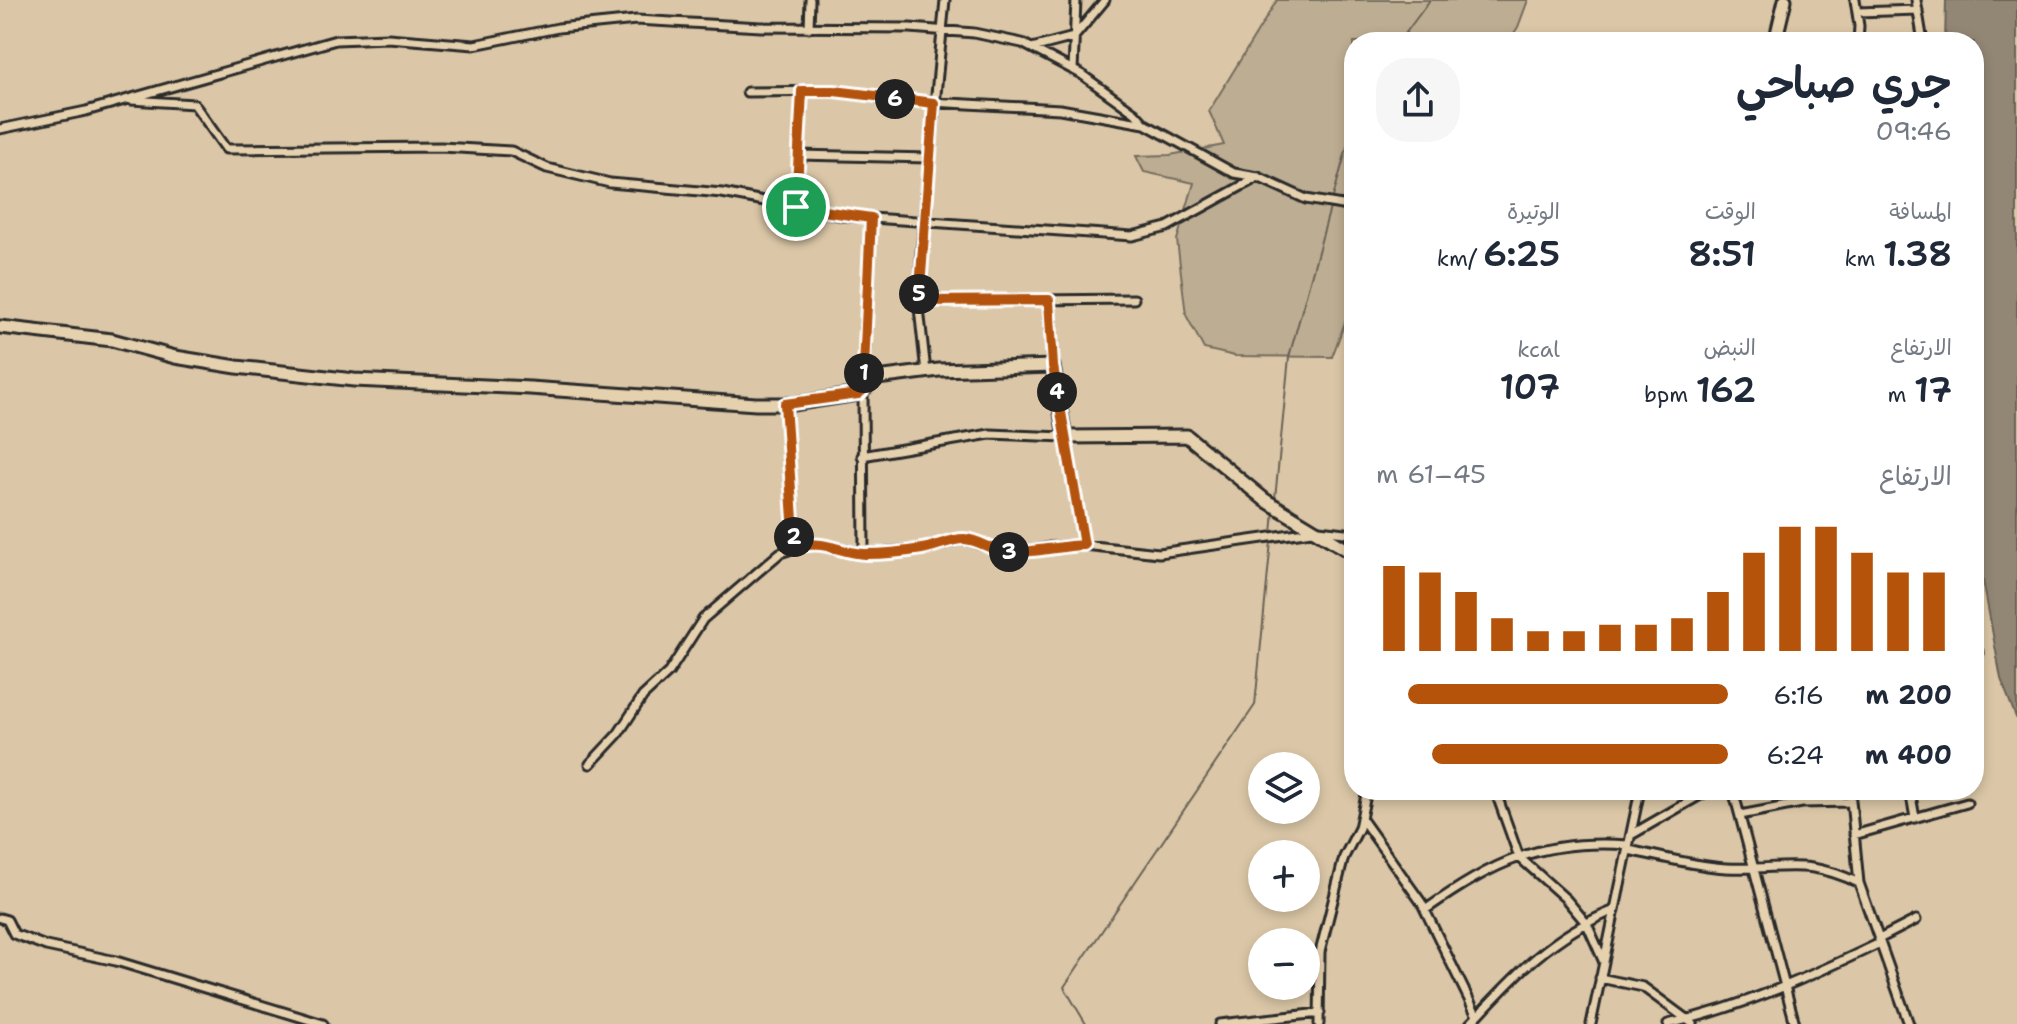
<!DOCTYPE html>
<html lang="ar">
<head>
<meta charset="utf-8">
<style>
	body { margin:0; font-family:"Shantell Sans","Playpen Sans Arabic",sans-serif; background:#f6f6f7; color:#1f2937; direction:rtl; height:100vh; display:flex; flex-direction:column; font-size:30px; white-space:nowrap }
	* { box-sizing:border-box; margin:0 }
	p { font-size:26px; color:#747a83 }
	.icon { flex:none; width:44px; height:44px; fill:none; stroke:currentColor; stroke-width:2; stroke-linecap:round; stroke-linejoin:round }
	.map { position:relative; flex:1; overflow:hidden; direction:ltr }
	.sheet { position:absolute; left:1344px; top:32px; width:640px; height:768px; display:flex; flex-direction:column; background:#fff; border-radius:32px; box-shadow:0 4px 12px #0003; direction:rtl }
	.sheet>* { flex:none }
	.buttons { position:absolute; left:1248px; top:752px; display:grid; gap:16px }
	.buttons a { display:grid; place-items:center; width:72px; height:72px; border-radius:50%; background:#fff; box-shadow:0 4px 12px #0003; font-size:40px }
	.pin { position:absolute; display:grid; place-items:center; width:68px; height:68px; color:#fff; margin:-34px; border:4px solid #fff; border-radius:50%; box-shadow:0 2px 8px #0007 }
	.km { position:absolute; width:40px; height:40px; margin:-20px; border-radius:50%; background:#222; color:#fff; font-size:22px; line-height:40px; text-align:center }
	.round { display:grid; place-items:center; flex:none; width:84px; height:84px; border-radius:32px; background:#f6f6f7 }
	.headline { display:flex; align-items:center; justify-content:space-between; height:136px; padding:0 32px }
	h1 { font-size:44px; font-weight:600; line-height:60px }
	.stats { display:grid; grid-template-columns:repeat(3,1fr); gap:12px; height:136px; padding:8px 32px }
	.stats div { display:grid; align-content:center }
	.stats b { font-size:34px; font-weight:600 }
	.stats small { font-size:22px; font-weight:400 }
	.stats p { font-size:22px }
	.chart { height:224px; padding:16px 32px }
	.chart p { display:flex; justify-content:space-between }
	.chart svg { width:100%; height:144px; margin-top:8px; stroke:#b45309; stroke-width:6 }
	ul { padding:0 32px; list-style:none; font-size:26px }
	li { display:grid; grid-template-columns:128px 96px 1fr; align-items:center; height:60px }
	li i { height:20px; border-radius:10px; background:#b45309 }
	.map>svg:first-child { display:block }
	.green { fill:#bdad92; stroke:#746c5e; stroke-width:2 }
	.water { fill:#928774; stroke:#696257; stroke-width:2 }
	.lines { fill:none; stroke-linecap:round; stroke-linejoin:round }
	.stream { stroke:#696257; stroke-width:2 }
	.street-casing { stroke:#2b2b2b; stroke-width:13 }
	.secondary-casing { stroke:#2b2b2b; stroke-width:17 }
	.street { stroke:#e6d1af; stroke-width:7 }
	.secondary { stroke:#e6d1af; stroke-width:11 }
	.route-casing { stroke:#fff; stroke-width:16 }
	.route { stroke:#b45309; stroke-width:10 }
</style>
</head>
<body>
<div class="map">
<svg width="2017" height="1024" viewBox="0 0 2017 1024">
	<rect width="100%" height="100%" fill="#dbc7a7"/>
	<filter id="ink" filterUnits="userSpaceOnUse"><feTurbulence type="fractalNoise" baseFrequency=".0125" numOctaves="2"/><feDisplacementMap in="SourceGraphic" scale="16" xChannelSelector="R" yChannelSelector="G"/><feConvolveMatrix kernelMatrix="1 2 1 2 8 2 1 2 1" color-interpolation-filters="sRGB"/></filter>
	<g filter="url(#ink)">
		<!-- green -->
		<path class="green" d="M1277,0H1528L1518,27L1508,42H1354V298L1332,357L1235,356L1204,349L1186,315L1177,240L1194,183L1144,172L1136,156L1170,155L1224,145L1209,111Z"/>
		<!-- water -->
		<path class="water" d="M1946,0H2017V720L2001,679L1974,531V42H1945Z"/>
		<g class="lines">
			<!-- stream -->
			<path class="stream" d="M1399,42L1430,0
				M1332,201L1354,122
				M1275,499L1289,357L1330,208
				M1272,535L1274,509
				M1086,1024L1064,987L1255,705L1271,541"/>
			<defs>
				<path id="street" d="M1855,0L1859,26L1858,42
					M1916,0L1923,42
					M1857,12L1918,10
					M809,28L810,0
					M1032,48L1074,37L1105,0
					M1073,70L1076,0
					M747,92L834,91L913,101L1060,109L1145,124L1234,173L1258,177L1306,199L1354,207
					M131,100L194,104L226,149L441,147L511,151L547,168L610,183L722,193L843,216L1132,236L1167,227L1258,177
					M0,129L86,111L336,40L388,38L474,45L558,28L636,20L761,27L910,28L974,33L1022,43L1081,74L1135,113L1145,124
					M798,155L929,158
					M796,207L802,91
					M1049,300L1053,366
					M919,301L1134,299
					M926,372L919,308L921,252L945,0
					M785,404L795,548
					M862,456L990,434L1065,437L1084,545
					M864,554L863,390L871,218
					M1974,653H1979
					M590,764L618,734L643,696L669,672L703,619L780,553L810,543L864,554L921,549L965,539L1001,552H1024L1049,547L1084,545L1159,553L1319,530L1354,534
					M1495,790L1519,857L1566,899L1587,924L1603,960
					M1733,790L1795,1024
					M1850,790L1859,883L1909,1024
					M1910,790L1915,818
					M1740,815L1802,803L1851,802
					M1361,818L1421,902L1477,1016
					M1631,835L1709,790
					M1854,835L1967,803
					M1628,850C1659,856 1693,866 1726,868C1782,871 1802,856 1859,883
					M1425,910C1495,861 1541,839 1628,845
					M0,918L7,920L14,934L46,946L116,961L323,1024
					M1879,939L1916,920
					M1600,978L1643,987L1693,1024
					M1220,1024L1320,1013
					M1319,1024L1320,952L1344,857L1359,828L1367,790
					M1470,1024C1513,977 1553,934 1615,910
					M1591,1024L1640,790
					M1668,1024C1744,1007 1811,976 1880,943"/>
				<path id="secondary" d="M1775,42L1785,0
					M0,327L112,340L175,357L237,367L354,380L530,388L756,404H793L858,394L877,378L939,370L1053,366L1065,437L1187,436L1265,500L1354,554"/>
			</defs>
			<!-- street casing -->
			<use href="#street" class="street-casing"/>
			<!-- secondary casing -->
			<use href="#secondary" class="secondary-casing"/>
			<!-- street -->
			<use href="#street" class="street"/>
			<!-- secondary -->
			<use href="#secondary" class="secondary"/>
		</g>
	</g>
	<g class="lines" filter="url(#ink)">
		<defs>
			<path id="route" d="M802,91H834L934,103L919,301L1049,300L1053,366L1084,545C1058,546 1030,554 1004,552C991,550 977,539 964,539C950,539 935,547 922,549C904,552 884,554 866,554C838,553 825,538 795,548L785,404L858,394L863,390L871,218L796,207Z"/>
		</defs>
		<!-- route casing -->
		<use href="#route" class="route-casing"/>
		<!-- route -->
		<use href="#route" class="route"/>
	</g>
</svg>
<div class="buttons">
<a><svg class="icon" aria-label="layers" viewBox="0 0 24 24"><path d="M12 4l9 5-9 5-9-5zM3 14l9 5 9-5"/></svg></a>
<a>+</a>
<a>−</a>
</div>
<div class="pin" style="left:796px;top:207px;background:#1e9e55"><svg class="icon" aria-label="arrive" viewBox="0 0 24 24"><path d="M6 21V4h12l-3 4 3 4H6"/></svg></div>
<b class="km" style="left:864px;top:373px">1</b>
<b class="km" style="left:794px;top:537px">2</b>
<b class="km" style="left:1009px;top:552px">3</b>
<b class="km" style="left:1057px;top:392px">4</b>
<b class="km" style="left:919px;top:294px">5</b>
<b class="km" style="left:895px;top:99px">6</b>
<section class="sheet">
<div class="headline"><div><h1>جري صباحي</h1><p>09:46</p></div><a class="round"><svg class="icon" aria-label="share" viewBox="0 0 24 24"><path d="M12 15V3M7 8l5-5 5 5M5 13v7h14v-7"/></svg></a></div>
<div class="stats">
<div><p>المسافة</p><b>1.38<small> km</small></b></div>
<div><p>الوقت</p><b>8:51</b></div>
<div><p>الوتيرة</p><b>6:25<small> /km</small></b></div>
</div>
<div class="stats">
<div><p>الارتفاع</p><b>17<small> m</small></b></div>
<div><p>النبض</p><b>162<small> bpm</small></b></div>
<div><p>kcal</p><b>107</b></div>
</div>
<div class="chart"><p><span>الارتفاع</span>45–61 m</p>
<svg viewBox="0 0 160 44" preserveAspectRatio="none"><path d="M5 44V18M15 44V20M25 44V26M35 44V34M45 44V38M55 44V38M65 44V36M75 44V36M85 44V34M95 44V26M105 44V14M115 44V6M125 44V6M135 44V14M145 44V20M155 44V20"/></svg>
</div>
<ul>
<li><b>200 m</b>6:16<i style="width:91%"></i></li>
<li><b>400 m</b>6:24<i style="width:84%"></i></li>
</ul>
</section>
</div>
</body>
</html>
